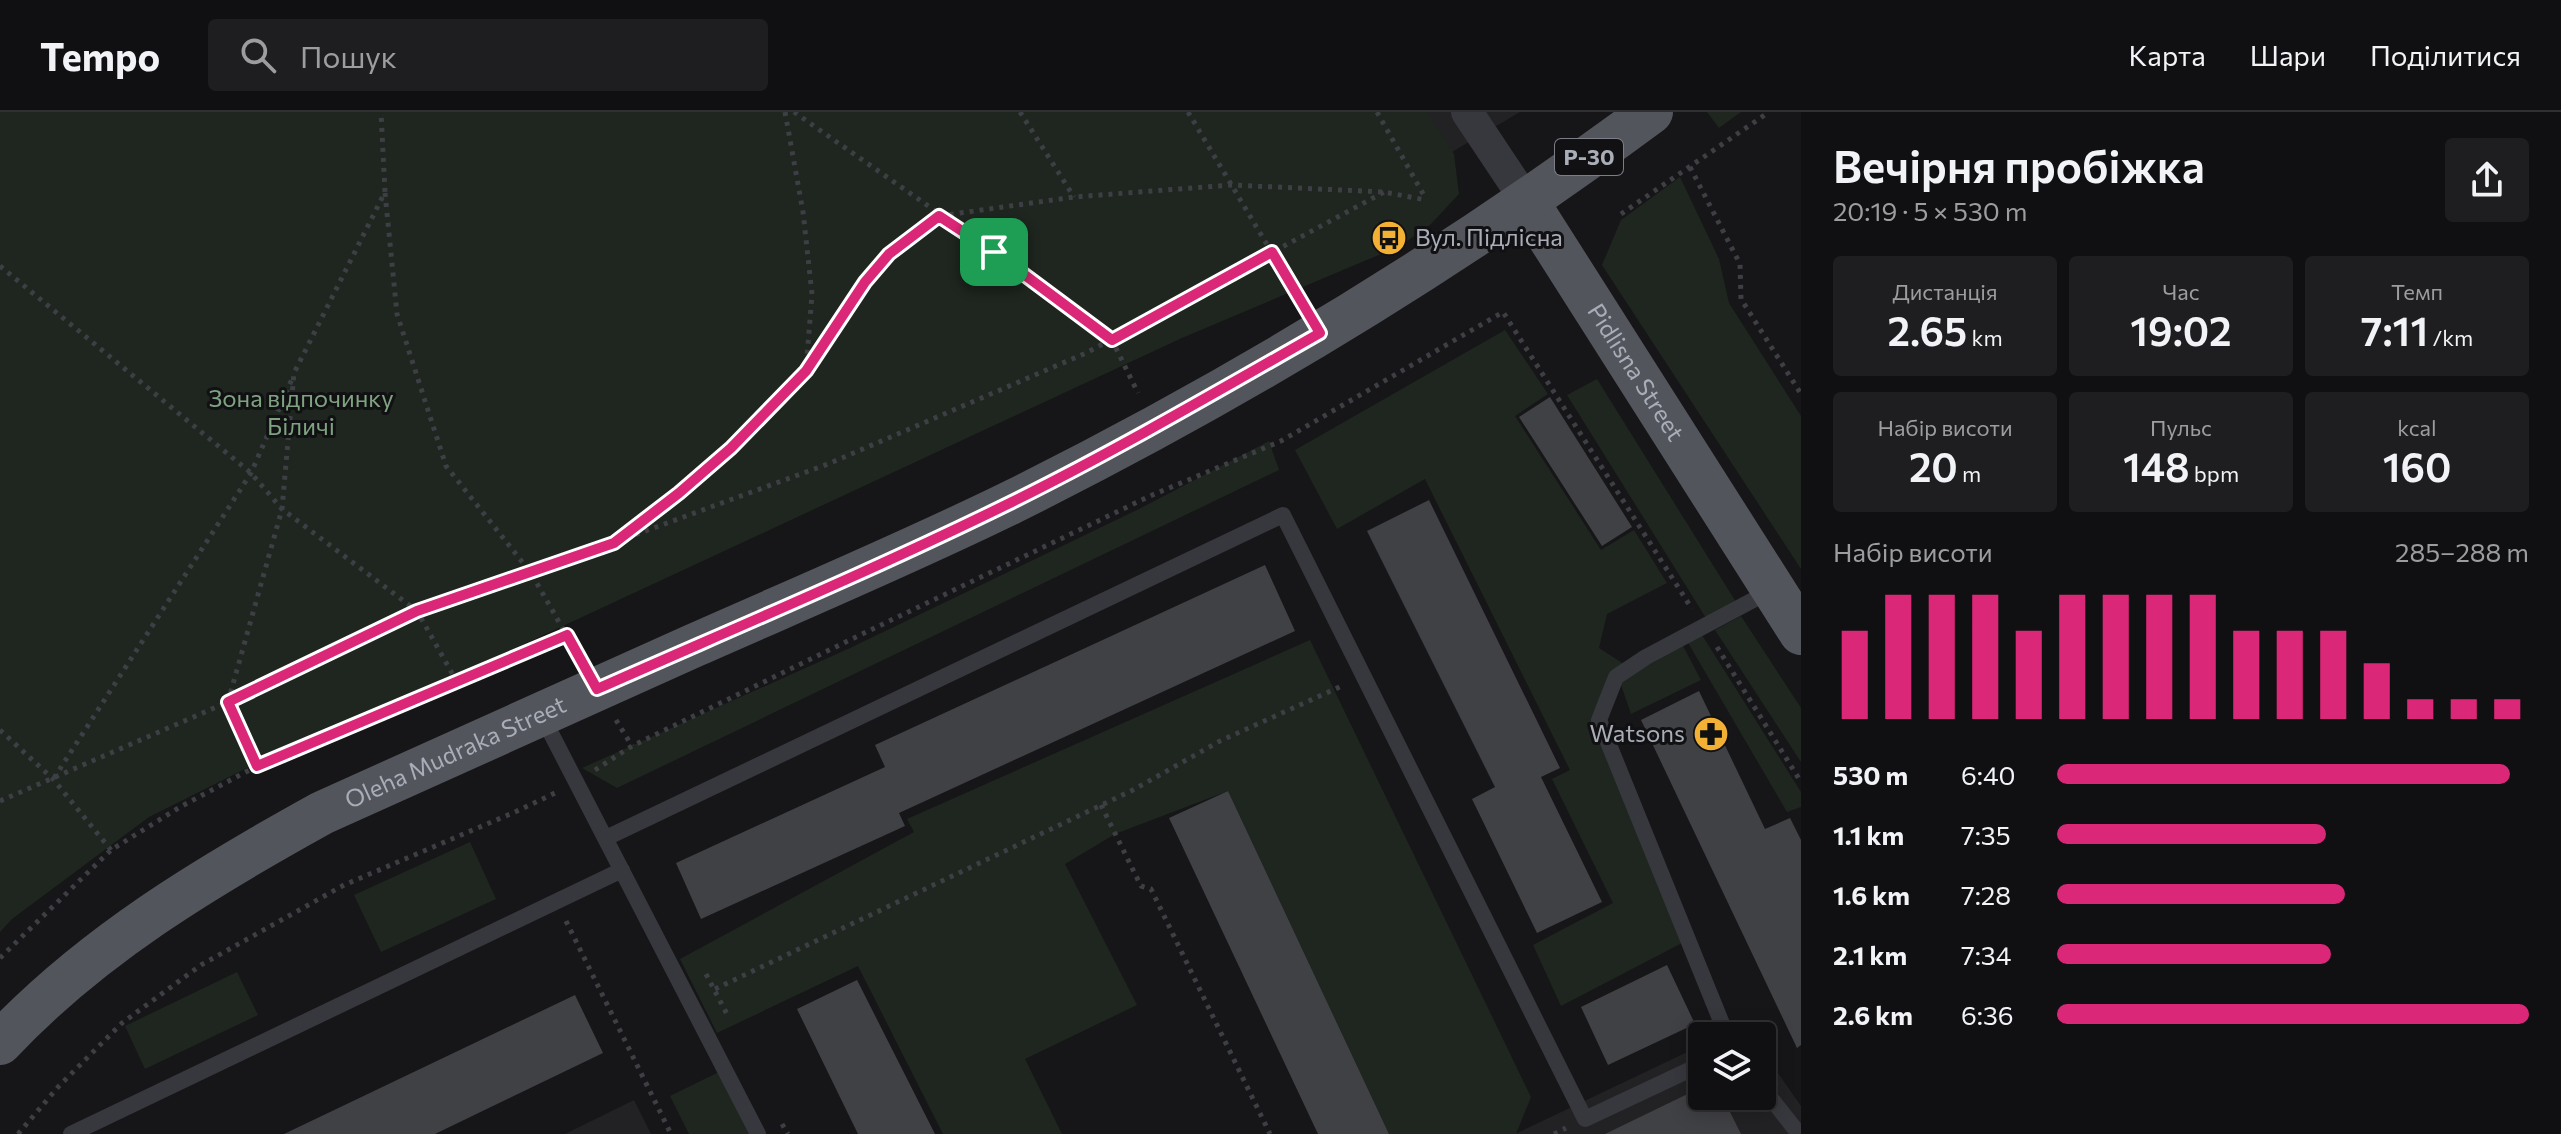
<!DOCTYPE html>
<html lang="uk">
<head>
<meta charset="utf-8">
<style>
	body { margin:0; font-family:Commissioner,sans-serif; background:#1e1e20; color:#f1f3f6; height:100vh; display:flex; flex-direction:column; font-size:30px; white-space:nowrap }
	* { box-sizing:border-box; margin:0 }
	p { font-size:26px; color:#9c9d9f }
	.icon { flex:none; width:44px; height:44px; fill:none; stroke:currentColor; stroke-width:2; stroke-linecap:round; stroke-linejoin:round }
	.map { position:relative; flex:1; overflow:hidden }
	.drawer { display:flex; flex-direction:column; background:#101012; width:760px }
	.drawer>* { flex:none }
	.buttons { position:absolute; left:1688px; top:910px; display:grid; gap:16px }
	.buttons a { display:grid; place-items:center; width:88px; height:88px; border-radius:8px; background:#101012; box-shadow:0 4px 20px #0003,0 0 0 2px #303032; font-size:40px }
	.pin { position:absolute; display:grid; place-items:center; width:68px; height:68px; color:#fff; margin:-34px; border-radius:16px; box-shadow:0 4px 12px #0006 }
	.round { display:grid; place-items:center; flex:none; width:84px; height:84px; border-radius:8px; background:#1e1e20 }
	.overview { display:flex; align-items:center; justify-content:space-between; height:136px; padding:0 32px }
	h1 { font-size:44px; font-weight:600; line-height:60px }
	.stats { display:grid; grid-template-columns:repeat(3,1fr); gap:12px; height:136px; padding:8px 32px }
	.stats div { display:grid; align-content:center; border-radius:8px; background:#1e1e20; text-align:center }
	.stats b { font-size:40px; font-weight:600 }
	.stats small { font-size:22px; font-weight:400 }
	.stats p { font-size:22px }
	.chart { height:224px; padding:16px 32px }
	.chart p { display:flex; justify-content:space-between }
	.chart svg { width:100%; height:144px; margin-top:8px; stroke:#db2777; stroke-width:6 }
	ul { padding:0 32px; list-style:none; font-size:26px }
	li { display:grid; grid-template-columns:128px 96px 1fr; align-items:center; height:60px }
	li i { height:20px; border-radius:10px; background:#db2777 }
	header { display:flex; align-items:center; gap:48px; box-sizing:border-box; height:112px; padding:0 40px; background:#101012; border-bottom:2px solid #303032 }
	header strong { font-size:38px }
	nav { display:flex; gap:44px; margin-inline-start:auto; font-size:28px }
	.search { width:560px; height:72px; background:#1e1e20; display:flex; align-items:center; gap:20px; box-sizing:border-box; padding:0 28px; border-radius:8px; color:#9c9d9f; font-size:30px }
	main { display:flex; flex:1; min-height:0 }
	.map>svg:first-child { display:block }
	.built { fill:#222225 }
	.green { fill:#1e261f }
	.building { fill:#404145 }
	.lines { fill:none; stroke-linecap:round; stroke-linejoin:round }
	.path { stroke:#3d3f44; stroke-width:5; stroke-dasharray:4 6; stroke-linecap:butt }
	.service { stroke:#37383d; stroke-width:16 }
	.minor { stroke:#37383d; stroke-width:32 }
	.primary { stroke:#53555c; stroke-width:44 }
	.route-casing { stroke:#fff; stroke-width:16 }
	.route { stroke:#db2777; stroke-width:10 }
	.labels { text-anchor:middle; stroke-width:6; stroke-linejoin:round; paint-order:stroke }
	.shield { fill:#111113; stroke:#7b7e86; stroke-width:2 }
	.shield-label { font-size:22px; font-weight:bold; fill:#a8adb8 }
	.poi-label { font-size:24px; fill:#a8adb8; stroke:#111113; text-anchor:start }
	.street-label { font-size:24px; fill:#a8adb8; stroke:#111113 }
	.park-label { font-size:24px; fill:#7fa381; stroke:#111113 }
</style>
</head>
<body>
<header>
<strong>Tempo</strong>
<div class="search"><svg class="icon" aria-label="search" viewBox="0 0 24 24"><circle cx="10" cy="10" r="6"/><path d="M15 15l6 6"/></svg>Пошук</div>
<nav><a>Карта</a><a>Шари</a><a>Поділитися</a></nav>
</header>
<main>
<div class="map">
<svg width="1801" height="1022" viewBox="0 0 1801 1022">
	<rect width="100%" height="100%" fill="#161618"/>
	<!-- built -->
	<path class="built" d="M1402,0H1520L1435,50Z
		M1702,933V984H1762V938L1801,994V1022H1515Z
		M634,988L651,1022H565Z"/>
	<!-- green -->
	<path class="green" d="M0,0H1427L1454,42L1459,82L1431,112L1400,134L1182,226L490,548L313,623L149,705L12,807L0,820Z
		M1707,0H1741L1719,16Z
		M1680,65L1719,147L1729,191L1801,304V457L1602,153L1621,108Z
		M1505,218L1548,282L1515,304L1601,438L1634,418L1667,471L1607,502L1599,536L1624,552L1612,560L1591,606L1682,831L1561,894L1533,833L1613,791L1552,667L1570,658L1425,367L1337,417L1295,338Z
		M1597,267L1736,490L1706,506L1567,283Z
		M1269,329L1279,358L617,676L582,656L850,536L1139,397Z
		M1741,504L1801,596V650L1715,518Z
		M1702,523L1801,680V695L1787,700L1687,529Z
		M1310,528L1531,985L1516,1022H1389L1228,679L1115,722L1065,752L1137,893L1025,947L1062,1022H943L858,854L717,921L680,847L914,720L907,707Z
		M1682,532L1701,568L1631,602L1620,570Z
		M470,730L496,787L381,840L354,783Z
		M237,860L258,903L145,957L125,914Z
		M723,958L755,1022H689L670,984Z"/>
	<!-- building -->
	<path class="building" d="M1550,285L1632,415L1602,434L1519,305Z
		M1429,388L1560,656L1541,665L1602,790L1537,821L1472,687L1495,675L1367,419Z
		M1265,453L1295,519L899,701L905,714L701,807L676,751L885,655L875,633Z
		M1699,579L1765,717L1790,706L1801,728V933L1797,936L1641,608Z
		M1228,679L1389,1022H1318L1169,706Z
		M1667,853L1695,912L1608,953L1581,895Z
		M857,868L935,1022H858L797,897Z
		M575,883L603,941L435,1022H284Z
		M1702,975V984H1722L1741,1022H1605Z"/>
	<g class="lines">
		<!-- path -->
		<path class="path" d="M785,0L803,100L812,182L806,258
			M794,0L994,140L1112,228L1138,281
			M1020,0L1074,85
			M1188,0L1300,188
			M1377,0L1426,87
			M1690,55L1740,152L1741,187L1801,282
			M385,81L397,202L446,354L531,461L579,545
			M1621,102L1769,0
			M0,154L251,361L282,397L417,499L457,570
			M618,427L679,381L731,336L806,259L865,170L889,142L939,104L1074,85L1232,73L1384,80L1426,88
			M1717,535L1801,670
			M616,608L632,634
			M0,618L53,667L111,738
			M257,654L228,590L282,397L294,261L385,80L381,0
			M595,658L632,634L856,525L1150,384L1281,329L1503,200L1692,497
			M54,666L251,361L292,267
			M0,689L228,590L417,499L531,461L828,352L1086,241L1384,80
			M1101,693L1141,774L1151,777L1270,1022
			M566,809L671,1022
			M0,846L111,738L180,695L257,654L567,523
			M706,862L729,906
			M715,877L1133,678L1220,629L1344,573
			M782,1012L788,1022
			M18,1022L59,974L122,911L201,853L344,773L515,700L555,681
			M1554,1022L1566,1016"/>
		<!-- service -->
		<path class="service" d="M542,604L758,1022
			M606,726L1283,403L1585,1007L1702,952
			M1727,924L1599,608L1616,565L1646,545L1772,478
			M1762,975L1799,1022
			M71,1022L622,758"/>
		<!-- minor -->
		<path class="minor" d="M1467,0L1527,90"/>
		<!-- primary -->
		<g class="primary">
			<path id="s1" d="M1527,90L1801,521"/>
			<path id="s2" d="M0,931C91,834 206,765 322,701C446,645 570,589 695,533C801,486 908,441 1012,390C1235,279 1451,148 1651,0"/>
		</g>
	</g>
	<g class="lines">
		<defs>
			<path id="route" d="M939,104L994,140L1112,228L1272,140L1320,221C1218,279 1117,338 1012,390C876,457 735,516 597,577L567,523L257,654L228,590L417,499L614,431L679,381L731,336L806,259L865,170L889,142Z"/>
		</defs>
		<!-- route casing -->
		<use href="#route" class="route-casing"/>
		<!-- route -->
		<use href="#route" class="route"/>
	</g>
	<!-- icons -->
	<defs>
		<symbol id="bus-disc" viewBox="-11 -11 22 22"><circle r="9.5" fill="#f2b134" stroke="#111113"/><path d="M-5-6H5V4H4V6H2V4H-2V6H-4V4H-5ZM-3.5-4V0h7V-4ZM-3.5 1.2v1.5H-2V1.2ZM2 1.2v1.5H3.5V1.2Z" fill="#111"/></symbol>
		<symbol id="pharmacy-disc" viewBox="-11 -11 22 22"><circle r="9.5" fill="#f2b134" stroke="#111113"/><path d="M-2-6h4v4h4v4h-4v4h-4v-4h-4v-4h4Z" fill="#111"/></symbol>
	</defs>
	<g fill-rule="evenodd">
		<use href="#bus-disc" x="1369" y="106" width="40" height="40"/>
		<use href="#pharmacy-disc" x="1691" y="602" width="40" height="40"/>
	</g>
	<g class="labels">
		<!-- shield labels -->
		<rect class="shield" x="1555" y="27" width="68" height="36" rx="6"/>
		<g class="shield-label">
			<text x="1589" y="53">Р-30</text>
		</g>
		<!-- poi labels -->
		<g class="poi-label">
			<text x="1415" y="134">Вул. Підлісна</text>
			<text x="1685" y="630" text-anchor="end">Watsons</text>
		</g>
		<!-- street labels -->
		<g class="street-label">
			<text dy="8" stroke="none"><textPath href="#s1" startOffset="202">Pidlisna Street</textPath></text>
			<text dy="8" stroke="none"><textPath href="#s2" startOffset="544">Oleha Mudraka Street</textPath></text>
		</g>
		<!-- park labels -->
		<g class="park-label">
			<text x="301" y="295">Зона відпочинку<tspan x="301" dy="28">Біличі</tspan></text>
		</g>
	</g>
</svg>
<div class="buttons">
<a><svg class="icon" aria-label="layers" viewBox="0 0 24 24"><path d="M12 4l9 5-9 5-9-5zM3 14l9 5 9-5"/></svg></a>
</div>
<div class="pin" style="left:994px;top:140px;background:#1e9e55"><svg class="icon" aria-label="arrive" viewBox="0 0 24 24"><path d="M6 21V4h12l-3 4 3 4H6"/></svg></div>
</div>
<section class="drawer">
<div class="overview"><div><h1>Вечірня пробіжка</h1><p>20:19 · 5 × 530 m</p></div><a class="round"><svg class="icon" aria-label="share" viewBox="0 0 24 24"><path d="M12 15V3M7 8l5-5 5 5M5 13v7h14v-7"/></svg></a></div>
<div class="stats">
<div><p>Дистанція</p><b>2.65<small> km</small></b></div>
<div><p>Час</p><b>19:02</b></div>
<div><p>Темп</p><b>7:11<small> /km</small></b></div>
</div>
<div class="stats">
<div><p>Набір висоти</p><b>20<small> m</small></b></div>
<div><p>Пульс</p><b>148<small> bpm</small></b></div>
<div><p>kcal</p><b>160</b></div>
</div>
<div class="chart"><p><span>Набір висоти</span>285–288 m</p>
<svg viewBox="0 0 160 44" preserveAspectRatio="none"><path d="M5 44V17M15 44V6M25 44V6M35 44V6M45 44V17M55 44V6M65 44V6M75 44V6M85 44V6M95 44V17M105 44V17M115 44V17M125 44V27M135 44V38M145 44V38M155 44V38"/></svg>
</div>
<ul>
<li><b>530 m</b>6:40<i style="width:96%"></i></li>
<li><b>1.1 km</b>7:35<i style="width:57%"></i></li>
<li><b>1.6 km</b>7:28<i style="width:61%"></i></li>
<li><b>2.1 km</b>7:34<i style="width:58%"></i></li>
<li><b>2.6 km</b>6:36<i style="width:100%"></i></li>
</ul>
</section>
</main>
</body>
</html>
